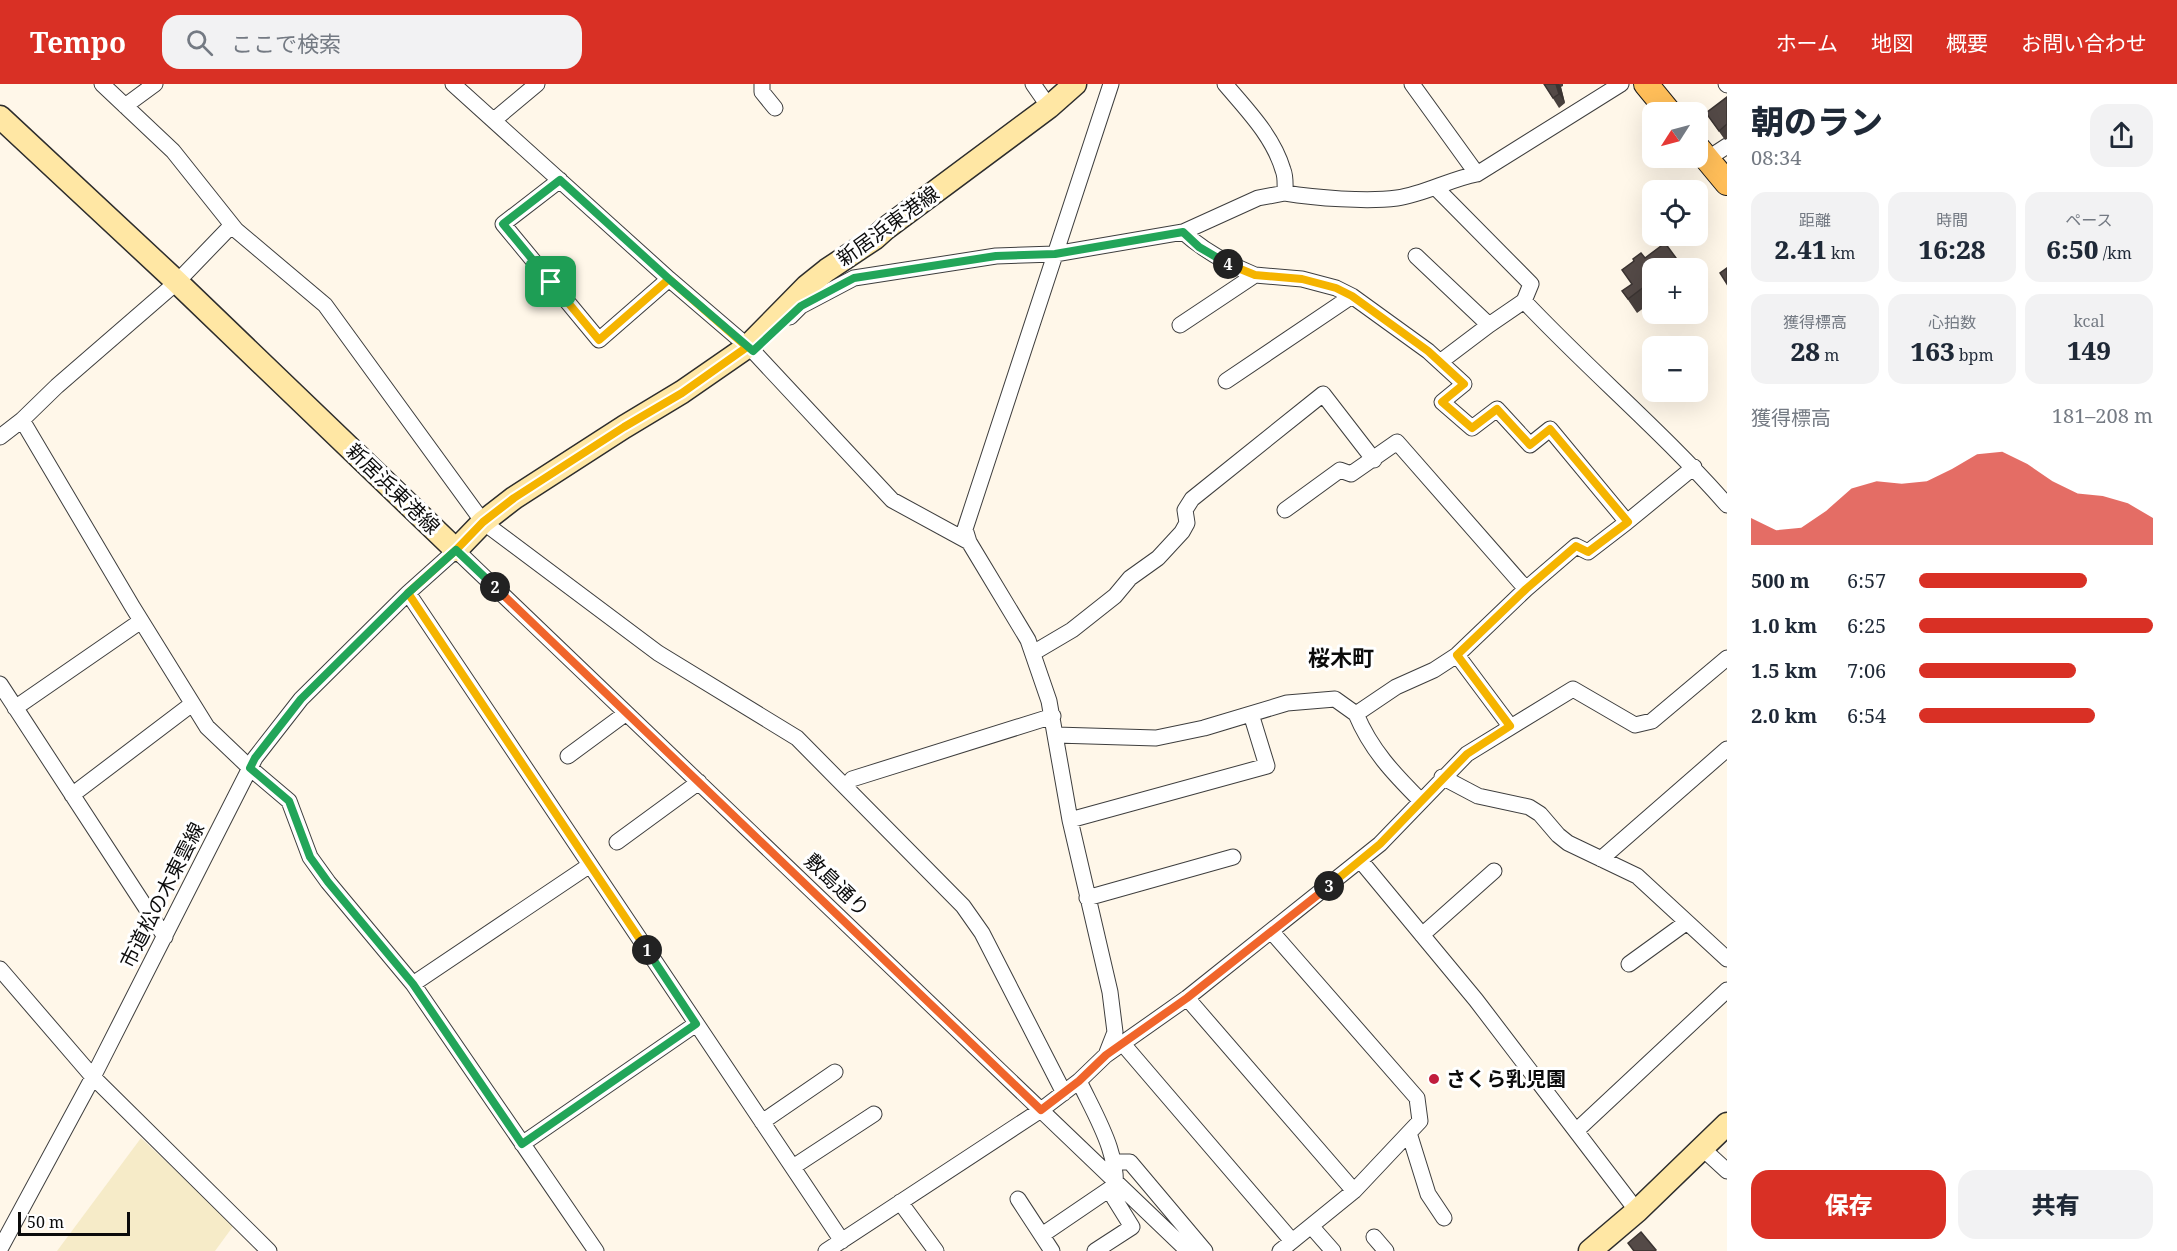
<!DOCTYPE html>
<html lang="ja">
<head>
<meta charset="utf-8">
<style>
	body { margin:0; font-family:"Noto Serif","Noto Sans JP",serif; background:#f2f2f3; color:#1f2937; height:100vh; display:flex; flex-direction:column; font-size:22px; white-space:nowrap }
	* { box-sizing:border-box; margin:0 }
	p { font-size:20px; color:#747a83 }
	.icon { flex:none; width:33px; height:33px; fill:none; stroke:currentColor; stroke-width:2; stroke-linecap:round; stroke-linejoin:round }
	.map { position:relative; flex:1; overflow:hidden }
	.sheet { display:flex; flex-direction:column; background:#fff; width:450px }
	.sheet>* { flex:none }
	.needle { width:39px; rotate:234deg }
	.buttons { position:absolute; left:1642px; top:18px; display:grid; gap:12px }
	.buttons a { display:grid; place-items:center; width:66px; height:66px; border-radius:12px; background:#fff; box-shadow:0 6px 24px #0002; font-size:30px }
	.scale { position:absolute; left:18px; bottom:15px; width:112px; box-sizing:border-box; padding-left:6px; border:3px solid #0b0b0b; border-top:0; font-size:16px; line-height:21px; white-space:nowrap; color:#0b0b0b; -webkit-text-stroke:4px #fff; paint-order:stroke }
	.pin { position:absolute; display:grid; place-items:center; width:51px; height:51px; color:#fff; margin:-26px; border-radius:12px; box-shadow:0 3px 9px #0006 }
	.km { position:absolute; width:30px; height:30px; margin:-15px; border-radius:50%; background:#222; color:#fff; font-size:16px; line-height:30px; text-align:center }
	.round { display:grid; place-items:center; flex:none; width:63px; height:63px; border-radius:18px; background:#f2f2f3 }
	.head { display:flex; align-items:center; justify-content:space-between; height:102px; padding:0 24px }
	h1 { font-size:33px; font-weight:800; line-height:45px }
	.metrics { display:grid; grid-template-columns:repeat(3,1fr); gap:9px; height:102px; padding:6px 24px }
	.metrics div { display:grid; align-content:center; border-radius:15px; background:#f2f2f3; text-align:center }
	.metrics b { font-size:26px; font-weight:800 }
	.metrics small { font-size:16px; font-weight:400 }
	.metrics p { font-size:16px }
	.chart { height:168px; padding:12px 24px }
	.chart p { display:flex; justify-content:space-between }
	.chart svg { width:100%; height:108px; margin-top:6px; fill:#d93025; opacity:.7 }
	.action { display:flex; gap:12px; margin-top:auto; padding:12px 24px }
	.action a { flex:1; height:69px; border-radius:18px; background:#d93025; color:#fff; font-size:24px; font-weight:800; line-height:69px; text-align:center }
	.action a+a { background:#f2f2f3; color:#1f2937 }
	ul { padding:0 24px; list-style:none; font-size:20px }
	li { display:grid; grid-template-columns:96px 72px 1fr; align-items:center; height:45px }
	li i { height:15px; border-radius:8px; background:#d93025 }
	header { display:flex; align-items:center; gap:36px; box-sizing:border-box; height:84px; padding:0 30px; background:#d93025; color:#fff }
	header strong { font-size:28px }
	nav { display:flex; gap:33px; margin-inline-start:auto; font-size:21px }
	.search { width:420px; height:54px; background:#f2f2f3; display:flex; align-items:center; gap:15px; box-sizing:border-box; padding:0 21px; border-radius:18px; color:#747a83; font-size:22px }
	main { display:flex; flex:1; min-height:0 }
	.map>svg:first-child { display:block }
	.farmland { fill:#f6ebc8 }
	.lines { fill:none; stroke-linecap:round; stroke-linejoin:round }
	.street-casing { stroke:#3e3e3e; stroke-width:17 }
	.secondary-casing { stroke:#2d2d2d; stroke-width:25 }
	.primary-casing { stroke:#1c1c1c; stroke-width:26 }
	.street { stroke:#fff; stroke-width:15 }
	.secondary { stroke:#ffe7a4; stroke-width:22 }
	.primary { stroke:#ffbe59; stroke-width:24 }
	.wall { fill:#48403d }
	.shaded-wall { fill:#3b3432 }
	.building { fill:#544a47; stroke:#3b3432; stroke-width:1.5 }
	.split-1-casing { stroke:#fff; stroke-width:12 }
	.split-2-casing { stroke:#fff; stroke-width:12 }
	.split-3-casing { stroke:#fff; stroke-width:12 }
	.split-4-casing { stroke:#fff; stroke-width:12 }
	.split-5-casing { stroke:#fff; stroke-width:12 }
	.split-1 { stroke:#f5b400; stroke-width:8 }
	.split-2 { stroke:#22a559; stroke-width:8 }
	.split-3 { stroke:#f0652b; stroke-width:8 }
	.split-4 { stroke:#f5b400; stroke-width:8 }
	.split-5 { stroke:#22a559; stroke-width:8 }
	.poi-dot { fill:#c11d3d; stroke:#fff; stroke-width:2 }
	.labels { text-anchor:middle; stroke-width:6; stroke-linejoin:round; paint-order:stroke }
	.street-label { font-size:20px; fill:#0b0b0b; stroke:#fff }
	.poi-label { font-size:20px; font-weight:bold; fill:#0b0b0b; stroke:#fff; text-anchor:start }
	.quarter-label { font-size:22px; font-weight:bold; fill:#0b0b0b; stroke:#fff }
</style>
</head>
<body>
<header>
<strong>Tempo</strong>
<div class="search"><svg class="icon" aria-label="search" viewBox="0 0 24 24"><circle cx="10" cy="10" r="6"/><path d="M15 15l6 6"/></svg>ここで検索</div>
<nav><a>ホーム</a><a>地図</a><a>概要</a><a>お問い合わせ</a></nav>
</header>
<main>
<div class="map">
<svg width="1727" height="1167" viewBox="0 0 1727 1167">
	<rect width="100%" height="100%" fill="#fff7e9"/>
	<!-- farmland -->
	<path class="farmland" d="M141,1054L234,1141L215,1167H57Z"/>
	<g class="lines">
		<defs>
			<path id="street" d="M102,0L173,67L236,146L325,221L483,438L658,569L797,654L963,822L982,849L1064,1009
				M453,0L669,195L753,267L892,416L969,458
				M762,0V8L775,24
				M1033,0L1049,23
				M1412,0L1477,90
				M1726,0L1727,1
				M125,22L155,0
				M494,36L537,0
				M1707,75L1727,62
				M560,96L503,140L599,256L669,195
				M1437,105L1531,200L1524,217
				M1285,109C1315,114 1367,118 1397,114C1425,110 1450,95 1477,90L1621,0
				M1183,148L1258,114L1285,109C1285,102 1286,93 1283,86C1273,52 1247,26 1225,0
				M1416,172L1489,241
				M1255,191L1302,195L1336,204L1352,212L1428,267L1464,300L1442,318L1472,344L1497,325L1530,361L1550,345L1627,438
				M790,233L801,222L854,194L996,172L1055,170L1183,148C1204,167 1228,180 1255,191L1180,241
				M1440,278L1489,241L1524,217C1590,287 1664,349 1727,421
				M1226,297L1352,212
				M22,336L132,522L207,643L250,684L289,717L310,773L328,798L413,900L596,1167
				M0,353L22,336L57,302L177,198L232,141
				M1285,426L1340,386L1351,390L1397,358L1526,505
				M408,509L842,1157
				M1033,569L1072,546L1115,512L1130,494L1158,474L1182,448L1187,439L1185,426L1192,415L1323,310L1374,376
				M1457,571L1510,642
				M0,600L165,853
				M15,624L141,537
				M1356,630C1371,666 1394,690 1421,717
				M1056,651L1156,654L1204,644L1287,619L1335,615L1356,630L1396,603L1434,586L1457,571L1526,505L1576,462L1588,468L1627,438L1694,383
				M568,672L625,630
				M1442,693L1478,712L1529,723L1540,730L1558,751L1568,759L1637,792L1727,875
				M846,703L852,695L1053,632
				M72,711L192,620
				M1070,736L1267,682L1251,630
				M617,758L699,698
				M1601,775L1727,665
				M1360,776L1476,916L1637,1127
				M1087,814L1233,773
				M1271,847L1417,1014L1420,1037L1354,1107L1280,1167
				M1422,851L1494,787
				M1629,880L1687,838
				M0,885L93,993L269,1167
				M413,900L590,781
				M1187,914L1354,1107
				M1123,960L1292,1157
				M1106,971L1187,914L1380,760L1467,670L1573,605L1635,641L1652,637L1727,574
				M1079,997C1096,1033 1122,1073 1114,1114L1132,1143L1095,1167
				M762,1038L835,988
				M1576,1047L1727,906
				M1409,1049L1428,1110L1444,1134
				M522,1060L696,940
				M1703,1065L1727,1087
				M1113,1078H1130L1205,1167
				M793,1083L874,1030
				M1018,1115L1052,1167
				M900,1118L936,1167
				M1311,1142L1333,1167
				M1042,1151L1117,1100
				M1374,1153L1386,1167
				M0,1165L93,993L255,674L301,615L408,509L456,466L1188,1167
				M826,1167L1041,1026L1079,997L1106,971L1115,948L1110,908L1070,736L1049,617L1028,556L969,458L965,445L1111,0"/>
			<path id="secondary" d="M0,33L177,198L456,466L483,438L514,414L624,343L682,308L747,263L807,202L827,186L875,154L885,145L1049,23L1075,0
				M1590,1167L1637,1127L1727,1040"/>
			<path id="primary" d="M1646,0L1669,28
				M1698,64L1727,99"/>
		</defs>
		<!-- street casing -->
		<use href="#street" class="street-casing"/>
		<!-- secondary casing -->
		<use href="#secondary" class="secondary-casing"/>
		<!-- primary casing -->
		<use href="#primary" class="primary-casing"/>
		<!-- street -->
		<use href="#street" class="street"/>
		<!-- secondary -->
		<use href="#secondary" class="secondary"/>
		<!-- primary -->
		<use href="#primary" class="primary"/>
	</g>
	<!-- wall -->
	<path class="wall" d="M1544,0H1563V2L1561,3L1565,19L1559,24Z
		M1727,13V55L1725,56L1706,29Z
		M1665,159L1683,184H1653V217L1637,229L1622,207L1632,200Z"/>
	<!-- shaded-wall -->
	<path class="shaded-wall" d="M1556,0H1559L1561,3L1565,19L1559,10Z"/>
	<!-- building -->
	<path class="building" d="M1544,0H1556L1559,10L1553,14Z
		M1727,13V40L1719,47L1706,29Z
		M1665,159L1679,178L1669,184H1653V196L1628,215L1622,207L1632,200L1622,186L1634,177L1633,175L1641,169L1645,174Z
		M1727,184V200L1720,189Z
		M1641,1148L1656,1166L1655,1167H1634L1628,1159Z"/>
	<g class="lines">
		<defs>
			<path id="split-1" d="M551,198L599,256L669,195L747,263L682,309L624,343L514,414L483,438L456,466L408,509L647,866"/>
			<path id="split-2" d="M495,503L456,466L408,509L301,615L255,674L250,684L289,717L310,773L328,798L413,900L522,1060L696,940L647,866"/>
			<path id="split-3" d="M495,503L1041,1026L1079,997L1106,971L1187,914L1329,802"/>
			<path id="split-4" d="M1228,180L1255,191L1302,195L1336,204L1352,212L1428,267L1464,300L1442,318L1472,344L1497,325L1530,361L1550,345L1628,438L1588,468L1576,462L1526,505L1457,571L1510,642L1467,670L1380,760L1329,802"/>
			<path id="split-5" d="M551,198L503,140L560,96L669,195L753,267L801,222L854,194L996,172L1055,170L1183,148L1199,163L1228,180"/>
		</defs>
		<!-- split-1 casing -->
		<use href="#split-1" class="split-1-casing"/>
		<!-- split-2 casing -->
		<use href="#split-2" class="split-2-casing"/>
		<!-- split-3 casing -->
		<use href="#split-3" class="split-3-casing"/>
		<!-- split-4 casing -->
		<use href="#split-4" class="split-4-casing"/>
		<!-- split-5 casing -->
		<use href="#split-5" class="split-5-casing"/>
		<!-- split-1 -->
		<use href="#split-1" class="split-1"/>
		<!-- split-2 -->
		<use href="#split-2" class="split-2"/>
		<!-- split-3 -->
		<use href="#split-3" class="split-3"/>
		<!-- split-4 -->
		<use href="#split-4" class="split-4"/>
		<!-- split-5 -->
		<use href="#split-5" class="split-5"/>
	</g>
	<!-- markers -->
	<circle class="poi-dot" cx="1434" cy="995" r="6"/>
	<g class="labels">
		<!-- street labels -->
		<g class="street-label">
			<text transform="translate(888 142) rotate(-36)" y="7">新居浜東港線</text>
			<text transform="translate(393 405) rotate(44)" y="7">新居浜東港線</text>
			<text transform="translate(837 801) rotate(44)" y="7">敷島通り</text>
			<text transform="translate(162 811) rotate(-63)" y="7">市道松の木東雲線</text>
		</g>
		<!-- poi labels -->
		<g class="poi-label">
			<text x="1446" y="1002">さくら乳児園</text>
		</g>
		<!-- quarter labels -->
		<g class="quarter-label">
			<text x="1341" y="582">桜木町</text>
		</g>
	</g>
</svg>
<div class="buttons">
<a><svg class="needle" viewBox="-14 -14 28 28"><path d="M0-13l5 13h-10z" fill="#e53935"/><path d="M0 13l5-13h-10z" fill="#747a83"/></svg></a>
<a><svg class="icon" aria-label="locate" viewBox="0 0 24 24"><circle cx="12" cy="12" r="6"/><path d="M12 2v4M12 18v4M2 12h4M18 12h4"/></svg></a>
<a>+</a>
<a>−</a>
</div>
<div class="scale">50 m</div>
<div class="pin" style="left:551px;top:198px;background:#1e9e55"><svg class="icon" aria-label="arrive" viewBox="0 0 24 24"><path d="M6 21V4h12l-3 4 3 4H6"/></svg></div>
<b class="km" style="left:647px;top:866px">1</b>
<b class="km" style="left:495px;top:503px">2</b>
<b class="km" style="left:1329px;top:802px">3</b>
<b class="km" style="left:1228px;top:180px">4</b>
</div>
<section class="sheet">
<div class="head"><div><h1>朝のラン</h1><p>08:34</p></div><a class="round"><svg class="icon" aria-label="share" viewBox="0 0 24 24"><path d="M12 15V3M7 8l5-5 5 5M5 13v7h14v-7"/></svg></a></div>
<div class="metrics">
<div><p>距離</p><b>2.41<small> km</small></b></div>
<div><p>時間</p><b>16:28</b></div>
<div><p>ペース</p><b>6:50<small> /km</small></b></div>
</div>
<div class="metrics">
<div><p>獲得標高</p><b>28<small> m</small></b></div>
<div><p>心拍数</p><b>163<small> bpm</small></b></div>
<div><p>kcal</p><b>149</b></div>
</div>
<div class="chart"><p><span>獲得標高</span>181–208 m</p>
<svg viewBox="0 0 160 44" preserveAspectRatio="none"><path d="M0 44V33L10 38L20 37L30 30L40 21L50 18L60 19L70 18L80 13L90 7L100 6L110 11L120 18L130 23L140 24L150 27L160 33V44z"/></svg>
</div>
<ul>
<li><b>500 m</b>6:57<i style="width:72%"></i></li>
<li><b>1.0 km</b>6:25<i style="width:100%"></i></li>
<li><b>1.5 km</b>7:06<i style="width:67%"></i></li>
<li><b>2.0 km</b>6:54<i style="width:75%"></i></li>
</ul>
<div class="action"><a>保存</a><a>共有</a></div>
</section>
</main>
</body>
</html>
